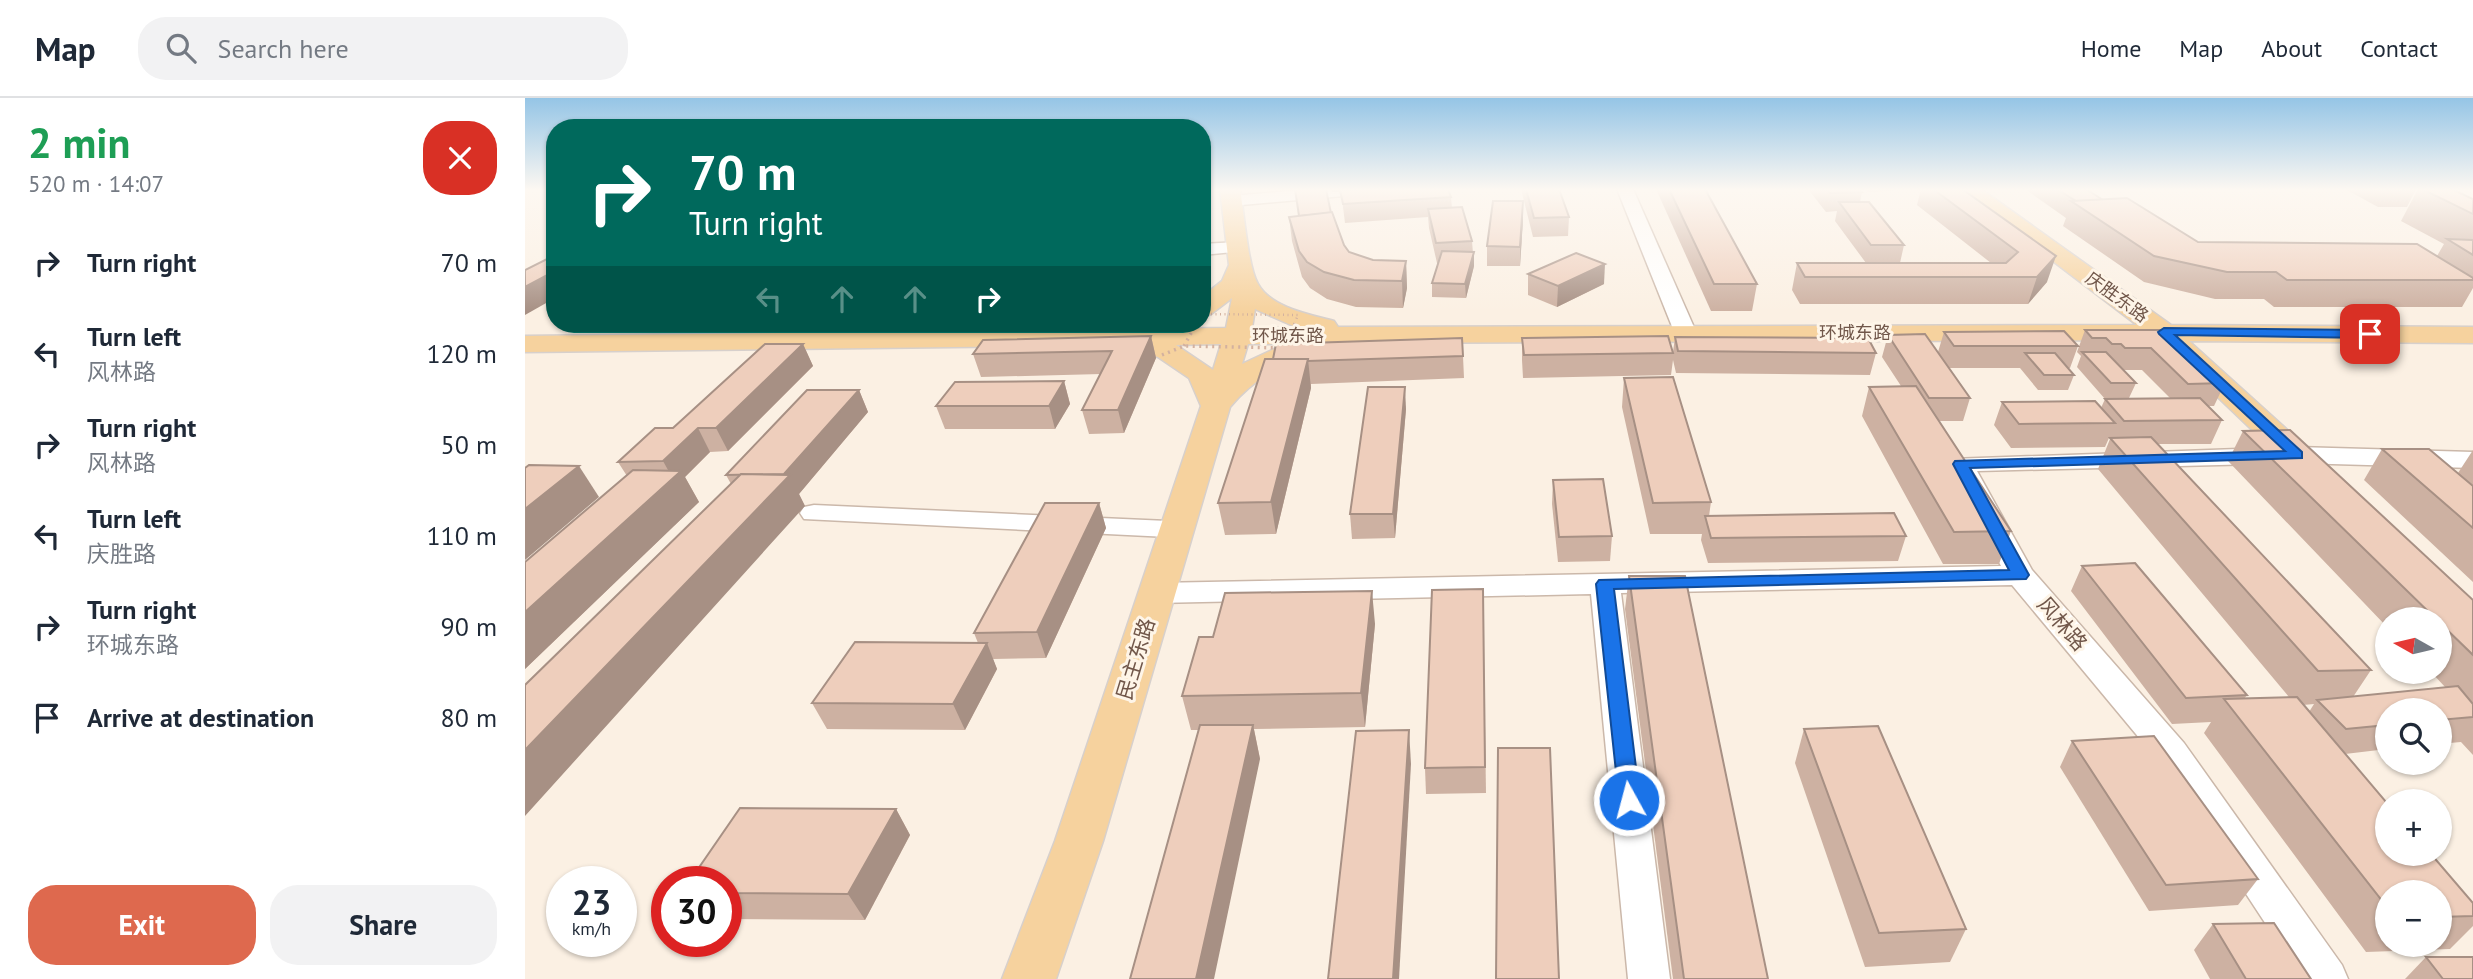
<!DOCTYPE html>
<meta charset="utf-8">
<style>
body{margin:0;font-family:"PT Sans","Noto Sans SC",sans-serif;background:#f2f2f3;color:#1f2937;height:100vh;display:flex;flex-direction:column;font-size:26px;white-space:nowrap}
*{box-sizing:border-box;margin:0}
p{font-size:23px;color:#747a83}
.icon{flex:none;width:38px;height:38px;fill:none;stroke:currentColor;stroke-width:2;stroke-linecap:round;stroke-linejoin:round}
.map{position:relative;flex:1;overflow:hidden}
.sheet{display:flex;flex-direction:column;background:#fff;width:525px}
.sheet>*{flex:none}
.top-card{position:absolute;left:21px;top:21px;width:665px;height:214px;border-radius:28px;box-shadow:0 2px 5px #0004;background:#00695c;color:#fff;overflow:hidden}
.needle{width:46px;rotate:278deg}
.buttons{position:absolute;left:1850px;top:509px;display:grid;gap:14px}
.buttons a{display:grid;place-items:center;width:77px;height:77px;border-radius:50%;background:#fff;box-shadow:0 2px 5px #0004;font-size:35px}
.speed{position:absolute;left:21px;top:768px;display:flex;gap:14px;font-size:35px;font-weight:700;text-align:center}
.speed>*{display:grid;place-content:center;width:91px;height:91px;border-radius:50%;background:#fff;box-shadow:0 2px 5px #0004;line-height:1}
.speed small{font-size:18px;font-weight:400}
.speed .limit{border:10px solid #d22;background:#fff;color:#111}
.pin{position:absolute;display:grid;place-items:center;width:60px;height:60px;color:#fff;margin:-30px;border-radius:14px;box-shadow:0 4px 10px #0006}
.me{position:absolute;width:77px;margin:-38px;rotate:353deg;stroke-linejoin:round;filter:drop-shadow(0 0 5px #0008)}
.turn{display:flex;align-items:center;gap:24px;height:147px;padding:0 28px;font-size:32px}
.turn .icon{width:91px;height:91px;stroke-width:2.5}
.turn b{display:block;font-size:49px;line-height:60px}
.lanes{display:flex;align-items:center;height:66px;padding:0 28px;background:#0003;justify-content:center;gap:35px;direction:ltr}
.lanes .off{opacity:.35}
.round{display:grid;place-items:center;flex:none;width:74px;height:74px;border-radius:28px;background:#f2f2f3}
.head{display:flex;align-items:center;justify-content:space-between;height:119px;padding:0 28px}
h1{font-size:42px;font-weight:700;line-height:52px;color:#1e9e55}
.cta{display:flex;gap:14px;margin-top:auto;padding:14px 28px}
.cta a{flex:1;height:80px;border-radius:28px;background:#de694e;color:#fff;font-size:28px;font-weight:700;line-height:80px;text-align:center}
.cta a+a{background:#f2f2f3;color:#1f2937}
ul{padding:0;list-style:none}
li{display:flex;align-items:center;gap:21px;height:91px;padding:0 28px}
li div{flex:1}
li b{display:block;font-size:26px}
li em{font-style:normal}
header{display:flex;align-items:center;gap:42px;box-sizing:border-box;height:98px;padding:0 35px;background:#fff;border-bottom:2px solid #e0e1e3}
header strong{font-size:33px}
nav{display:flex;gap:38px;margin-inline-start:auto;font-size:24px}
.search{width:490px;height:63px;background:#f2f2f3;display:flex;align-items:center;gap:18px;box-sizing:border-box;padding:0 24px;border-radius:28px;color:#747a83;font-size:26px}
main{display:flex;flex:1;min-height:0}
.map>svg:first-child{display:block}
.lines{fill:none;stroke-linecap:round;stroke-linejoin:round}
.minor-casing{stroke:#cbb8aa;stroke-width:3}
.major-casing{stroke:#d7d0cc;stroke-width:3}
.minor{fill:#fff;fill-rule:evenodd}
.major{fill:#f6d29e;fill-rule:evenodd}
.path-bridge-far1{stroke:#d3b19f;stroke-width:2.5;stroke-dasharray:1 3.5;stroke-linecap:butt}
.path-bridge{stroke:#d3b19f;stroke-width:3.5;stroke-dasharray:2 4.5;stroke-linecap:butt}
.wall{fill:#cdb1a2;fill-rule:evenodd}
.shaded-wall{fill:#a79084}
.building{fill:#eecebc;stroke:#a79084;stroke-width:2}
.route{fill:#1a73e8;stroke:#114b97;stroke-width:2}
.labels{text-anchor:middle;stroke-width:6;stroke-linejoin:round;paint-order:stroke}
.far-street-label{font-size:18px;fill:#71574a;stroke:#fef5e8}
.street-label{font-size:21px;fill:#71574a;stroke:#fef5e8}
</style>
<header>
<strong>Map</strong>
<div class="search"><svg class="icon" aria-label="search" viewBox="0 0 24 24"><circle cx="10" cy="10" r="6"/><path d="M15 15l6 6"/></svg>Search here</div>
<nav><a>Home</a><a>Map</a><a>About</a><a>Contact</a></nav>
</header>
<main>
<section class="sheet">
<div class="head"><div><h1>2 min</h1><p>520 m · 14:07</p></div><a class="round" style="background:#d93025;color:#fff"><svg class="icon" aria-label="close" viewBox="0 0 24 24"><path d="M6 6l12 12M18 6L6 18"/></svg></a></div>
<ul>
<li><svg class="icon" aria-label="right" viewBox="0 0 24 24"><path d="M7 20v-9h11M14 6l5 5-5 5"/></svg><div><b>Turn right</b></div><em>70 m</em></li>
<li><svg class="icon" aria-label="left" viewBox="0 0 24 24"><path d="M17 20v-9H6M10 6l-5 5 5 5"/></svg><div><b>Turn left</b><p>风林路</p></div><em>120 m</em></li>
<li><svg class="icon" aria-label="right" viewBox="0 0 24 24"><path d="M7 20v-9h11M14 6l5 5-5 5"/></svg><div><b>Turn right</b><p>风林路</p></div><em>50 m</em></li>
<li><svg class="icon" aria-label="left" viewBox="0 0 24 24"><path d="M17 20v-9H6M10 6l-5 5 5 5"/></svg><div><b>Turn left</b><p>庆胜路</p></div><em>110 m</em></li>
<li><svg class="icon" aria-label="right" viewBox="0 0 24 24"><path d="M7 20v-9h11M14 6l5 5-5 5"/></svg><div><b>Turn right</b><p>环城东路</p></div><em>90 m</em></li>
<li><svg class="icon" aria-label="arrive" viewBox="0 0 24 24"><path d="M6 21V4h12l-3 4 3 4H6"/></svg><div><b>Arrive at destination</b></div><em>80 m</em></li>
</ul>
<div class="cta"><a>Exit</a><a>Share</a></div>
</section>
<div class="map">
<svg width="1948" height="881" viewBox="0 0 1948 881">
<rect width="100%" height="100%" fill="#fbf0e3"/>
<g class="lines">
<defs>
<g id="minor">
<polygon points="788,91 849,91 841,96 706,108 698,103 706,98"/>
<polygon points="1092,91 1108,91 1172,236 1168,240 1154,240 1150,236"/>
<polygon points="713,144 719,145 722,149 719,153 677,157 677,146"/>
<polygon points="1772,349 1948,354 1948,370 1772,365 1452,373 1507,472 1659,645 1817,867 1823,881 1777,881 1635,665 1487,487 1096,495 1145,881 1103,881 1066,496 631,505 620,502 616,495 620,488 631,485 1476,468 1422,366 1426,361"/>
<polygon points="289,407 643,423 653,425 657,431 653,437 643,439 279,421 275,415 279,409"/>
</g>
<path id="major" d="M695 91H715C719 114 723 169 733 186 746 210 786 217 809 223L813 229 1612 227 1433 91H1456L1646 227 1948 229V245L1664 243 1790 357 1795 364 1790 371 1779 374 1768 371 1633 242 794 245 792 253C757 266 729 280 705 309L578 743 531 881H477L530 743 676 308 664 280 633 259 606 251 603 247 0 254V238L701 230 707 200 686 216 677 219V199L697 183 704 167ZM730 211 773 230H727ZM696 246 688 272 651 247ZM723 246H760L717 266Z"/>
</defs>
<use href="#minor" class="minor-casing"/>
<use href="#major" class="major-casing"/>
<use href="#minor" class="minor"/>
<use href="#major" class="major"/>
<polyline class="path-bridge-far1" points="677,216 773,217 770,224"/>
<g class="path-bridge">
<polyline points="659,248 671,226"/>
<polyline points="637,257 659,248 760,250 771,223"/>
</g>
</g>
<g class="wall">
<polygon points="806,91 923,91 926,99 927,110 947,143 949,168 941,200 907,199 907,185 913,165 912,165 904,130 903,119 820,125 816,93 807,94"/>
<polygon points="997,91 1034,91 1044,119 1043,138 1008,139 997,95"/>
<polygon points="1131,91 1180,91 1232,186 1227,213 1186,213"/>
<polygon points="1283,91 1334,91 1337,94 1335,104 1379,147 1375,165 1466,165 1392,107 1396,91 1437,91 1522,184 1503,206 1275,206 1267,192 1272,165 1341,165 1310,123 1312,113 1301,114"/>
<polygon points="1339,91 1369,91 1369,93 1343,94"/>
<polygon points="1500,91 1561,91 1578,102 1673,144 1912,158 1919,146 1876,123 1893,91 1927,91 1948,101 1948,190 1937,209 1749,209 1739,201 1690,201 1619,184 1538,128 1541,120"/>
<polygon points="1820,91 1891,91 1882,109 1853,109"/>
<polygon points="806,115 819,147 824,154 848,162 881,163 882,190 878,210 831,209 802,201 785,190 777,179 767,143 764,119"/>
<polygon points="998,122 995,168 962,168 962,148"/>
<polygon points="1003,176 1079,186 1032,209 1003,197"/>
<polygon points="310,226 350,226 348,228 312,230"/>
<polygon points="364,226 449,226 447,228 366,231"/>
<polygon points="465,226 508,226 465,228"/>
<path d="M1560 232H1642L1700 285 1689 308H1683L1697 322 1686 346H1633L1846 572 1828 599 1921 590 1906 574H1914V522H1862V529L1703 363 1718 333 1948 502V657L1936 644 1914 646V612H1862V651L1820 656 1948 805V828L1925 851 1841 854 1679 635 1686 624 1647 626 1546 493 1557 468 1722 597 1719 601 1764 599 1573 371 1585 341 1584 340 1580 349 1486 350 1469 327 1477 304 1576 310 1580 301 1645 300 1617 272H1598L1611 285 1604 300 1580 301 1552 269 1556 258 1552 254ZM1789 606 1784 614 1778 607ZM1862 794H1914V847H1862Z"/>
<polygon points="1419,234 1553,248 1545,270 1543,270 1549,277 1543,292 1513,292 1495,270 1424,270 1445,300 1438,323 1414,323 1486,433 1474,466 1418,466 1337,318 1344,289 1376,288 1357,259 1363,237 1413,254"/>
<polygon points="626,238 631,260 599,335 564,336 557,312 576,276 456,279 448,256"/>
<polygon points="1150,239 1351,255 1345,277 1151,275 1148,262 1146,277 998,280 997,262 997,240 1148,254"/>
<polygon points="278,246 288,268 203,353 185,354 160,379 174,404 0,571 0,464 102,378 93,364 148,330"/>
<polygon points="938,258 939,280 786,286 786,290 751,436 700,437 693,405 740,261"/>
<polygon points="1099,280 1186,404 1184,418 1381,438 1373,463 1183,465 1176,442 1177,436 1125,436 1097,309"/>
<polygon points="539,283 545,306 530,331 420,331 411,308"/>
<polygon points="334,292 343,314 274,396 280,408 206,386 201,377"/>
<polygon points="881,311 870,440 827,441 825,416"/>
<polygon points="1857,351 1933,375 1948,352 1948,484 1839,382"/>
<polygon points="1028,382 1087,438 1085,463 1033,464 1027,406"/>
<polygon points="574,405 581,430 521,560 468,561 472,571 440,632 302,631 287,605 453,545 449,535"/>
<polygon points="1104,478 1243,881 1148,881 1100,511"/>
<polygon points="958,491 961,695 901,696 900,670"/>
<polygon points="850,526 840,629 729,631 735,661 674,632 666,632 657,598 688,539"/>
<polygon points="1279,631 1441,831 1425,864 1340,869 1270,665"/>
<polygon points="1547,643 1733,781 1713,807 1624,813 1535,669"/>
<polygon points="371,711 385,737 340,822 201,821 201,784"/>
<polygon points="1688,826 1786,881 1685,881 1669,852"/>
<polygon points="1901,859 1948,881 1880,881"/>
</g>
<g class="shaded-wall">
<polygon points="807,91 832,91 832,92 807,94"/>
<polygon points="998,103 998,122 995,168 995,149"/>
<polygon points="949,154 949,168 941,200 940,186"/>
<polygon points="1531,158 1522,184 1503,206 1512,179"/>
<polygon points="881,163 882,190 878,210 877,183"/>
<polygon points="1080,166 1079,186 1032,209 1033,188"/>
<polygon points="30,173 30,200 0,217 0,189"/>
<polygon points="626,238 631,260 599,335 593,312"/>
<polygon points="278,246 288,268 203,353 191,330"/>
<polygon points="783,261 786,290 751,436 746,404"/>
<polygon points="539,283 545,306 530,331 524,308"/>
<polygon points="880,289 881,311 870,440 868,416"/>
<polygon points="334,292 343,314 274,396 280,408 0,718 0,652"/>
<polygon points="173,330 185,354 160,379 174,404 0,571 0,514 148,381 138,363"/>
<polygon points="54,368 74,399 0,462 0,411"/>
<polygon points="574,405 581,430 521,560 512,534"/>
<polygon points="847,493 850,526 840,629 836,595"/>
<polygon points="462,545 472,571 440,632 428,606"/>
<polygon points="728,627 735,661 689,881 671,881"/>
<polygon points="884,632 886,666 874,881 868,881"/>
<polygon points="371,711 385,737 340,822 323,796"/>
</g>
<g class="building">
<polygon points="770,91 801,91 806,115 774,118"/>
<polygon points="837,91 923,91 926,99 818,106 815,92"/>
<polygon points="1001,91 1034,91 1044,119 1009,120"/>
<polygon points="1144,91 1180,91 1232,186 1189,186"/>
<polygon points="1301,91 1334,91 1337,94 1305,95"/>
<polygon points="1408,91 1437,91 1531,158 1512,179 1280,179 1272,165 1481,165 1493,154"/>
<polygon points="1532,91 1561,91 1578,102 1551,103"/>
<polygon points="1897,91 1927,91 1948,101 1948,116"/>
<polygon points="1602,100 1673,144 1892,146 1948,180 1948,182 1762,182 1751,174 1702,174 1629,158 1546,103"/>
<polygon points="968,103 998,103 995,149 962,148"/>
<polygon points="1314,104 1344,104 1379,147 1346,147"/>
<polygon points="937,109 947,143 911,145 903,111"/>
<polygon points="807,114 819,147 824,154 848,162 881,163 877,183 829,182 799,174 782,164 774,153 764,119"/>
<polygon points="1922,141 1948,142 1948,157"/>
<polygon points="917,153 949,154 940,186 907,185"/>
<polygon points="1051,155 1080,166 1033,188 1003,176"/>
<polygon points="30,157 30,173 0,189 0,172"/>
<polygon points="1560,232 1642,232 1700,285 1663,286 1626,250 1600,250 1596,246 1587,246 1581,240 1567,240"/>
<polygon points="1539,233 1553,248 1429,248 1419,234"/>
<polygon points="1400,236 1445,300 1404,300 1363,237"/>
<polygon points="626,238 593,312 557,312 587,253 448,256 458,242"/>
<polygon points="1143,238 1148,255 999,257 997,240"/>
<polygon points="1150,239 1343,240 1351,255 1153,253"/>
<polygon points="937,240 938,258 783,263 783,261 748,261 751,246"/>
<polygon points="240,246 278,246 191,330 173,330 138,363 93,364 130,330 148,330"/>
<polygon points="1557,254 1581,254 1611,285 1586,285"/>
<polygon points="1500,255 1530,255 1549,277 1519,277"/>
<polygon points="740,261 783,261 746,404 693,405"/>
<polygon points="1148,279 1186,404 1128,405 1099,280"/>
<polygon points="539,283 524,308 411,308 430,284"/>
<polygon points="1391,288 1486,433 1429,434 1344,289"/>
<polygon points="843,289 880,289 868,416 825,416"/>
<polygon points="282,292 334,292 259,376 201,377"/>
<polygon points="1675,300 1697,322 1599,323 1580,301"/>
<polygon points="1570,303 1590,325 1494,326 1477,304"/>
<polygon points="1765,332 1948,502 1948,557 1914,524 1914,522 1912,522 1718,333"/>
<polygon points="1626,339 1846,572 1793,573 1585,340"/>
<polygon points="1857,351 1904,351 1948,388 1948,430"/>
<polygon points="4,367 54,368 0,411 0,370"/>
<polygon points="108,372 156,373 0,514 0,464"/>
<polygon points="216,376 265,377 0,652 0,587"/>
<polygon points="1078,381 1087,438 1034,439 1028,382"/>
<polygon points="520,405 574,405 512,534 449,535"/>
<polygon points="1369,415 1381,438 1186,440 1180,418"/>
<polygon points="1610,465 1722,597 1661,600 1557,468"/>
<polygon points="1104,478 1160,478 1243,881 1159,881"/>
<polygon points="958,491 960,669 900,670 907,492"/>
<polygon points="847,493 836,595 657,598 674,539 688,539 700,495"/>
<polygon points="330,544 462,545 428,606 287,605"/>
<polygon points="1933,588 1948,606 1948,619 1914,622 1914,612 1862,612 1862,627 1821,631 1792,602"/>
<polygon points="1772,599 1862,705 1862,756 1906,756 1948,805 1948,818 1914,819 1914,794 1862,794 1862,809 1699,601"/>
<polygon points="675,627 728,627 671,881 605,881"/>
<polygon points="1353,628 1441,831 1354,835 1279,631"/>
<polygon points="884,632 868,881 803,881 831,633"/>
<polygon points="1629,638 1733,781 1641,787 1547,643"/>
<polygon points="973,650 1025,650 1034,881 971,881"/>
<polygon points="215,710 371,711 323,796 201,795 201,784 164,784"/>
<polygon points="1749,825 1786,881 1721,881 1688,826"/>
<polygon points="1901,859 1948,859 1948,881 1918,881"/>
</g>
<linearGradient id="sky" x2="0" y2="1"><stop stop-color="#95c5e6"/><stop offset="0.43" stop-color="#fdf8f2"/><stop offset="1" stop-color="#fdf8f2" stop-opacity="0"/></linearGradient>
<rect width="1948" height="214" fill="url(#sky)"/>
<polygon class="route" points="1639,230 1845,232 1851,236 1845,240 1650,237 1777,354 1777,360 1445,370 1504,477 1501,481 1089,491 1115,702 1111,708 1104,710 1097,708 1094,702 1071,486 1074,482 1484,472 1428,366 1430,363 1760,353 1634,236 1633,234"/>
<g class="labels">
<g class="far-street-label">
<text transform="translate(1592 199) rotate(36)" y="6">庆胜东路</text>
<text x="1330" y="241">环城东路</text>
<text x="763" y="244">环城东路</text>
</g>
<g class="street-label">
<text transform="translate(1537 526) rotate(49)" y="7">风林路</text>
<text transform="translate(611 561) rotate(-73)" y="7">民主东路</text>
</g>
</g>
</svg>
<div class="buttons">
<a><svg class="needle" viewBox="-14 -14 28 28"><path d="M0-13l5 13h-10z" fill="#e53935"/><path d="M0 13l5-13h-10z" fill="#747a83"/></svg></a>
<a><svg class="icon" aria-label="search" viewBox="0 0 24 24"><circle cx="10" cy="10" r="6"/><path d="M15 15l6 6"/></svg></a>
<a>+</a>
<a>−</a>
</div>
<div class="speed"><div>23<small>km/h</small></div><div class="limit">30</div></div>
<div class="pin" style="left:1845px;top:236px;background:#d93025"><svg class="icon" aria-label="arrive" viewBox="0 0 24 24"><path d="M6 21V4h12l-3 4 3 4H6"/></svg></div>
<svg class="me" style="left:1104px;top:702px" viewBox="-20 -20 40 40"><circle r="17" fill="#1a73e8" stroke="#fff" stroke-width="3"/><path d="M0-11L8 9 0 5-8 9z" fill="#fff"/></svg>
<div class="top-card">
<div class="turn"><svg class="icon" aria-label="right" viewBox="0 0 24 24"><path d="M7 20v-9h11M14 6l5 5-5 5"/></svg><div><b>70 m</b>Turn right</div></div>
<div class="lanes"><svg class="icon off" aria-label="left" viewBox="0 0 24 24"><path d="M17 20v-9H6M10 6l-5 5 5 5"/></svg><svg class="icon off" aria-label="ahead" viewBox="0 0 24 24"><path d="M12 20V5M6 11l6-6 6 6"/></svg><svg class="icon off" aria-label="ahead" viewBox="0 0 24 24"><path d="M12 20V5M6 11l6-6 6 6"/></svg><svg class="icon" aria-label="right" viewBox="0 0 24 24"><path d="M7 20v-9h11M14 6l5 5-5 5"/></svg></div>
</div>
</div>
</main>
